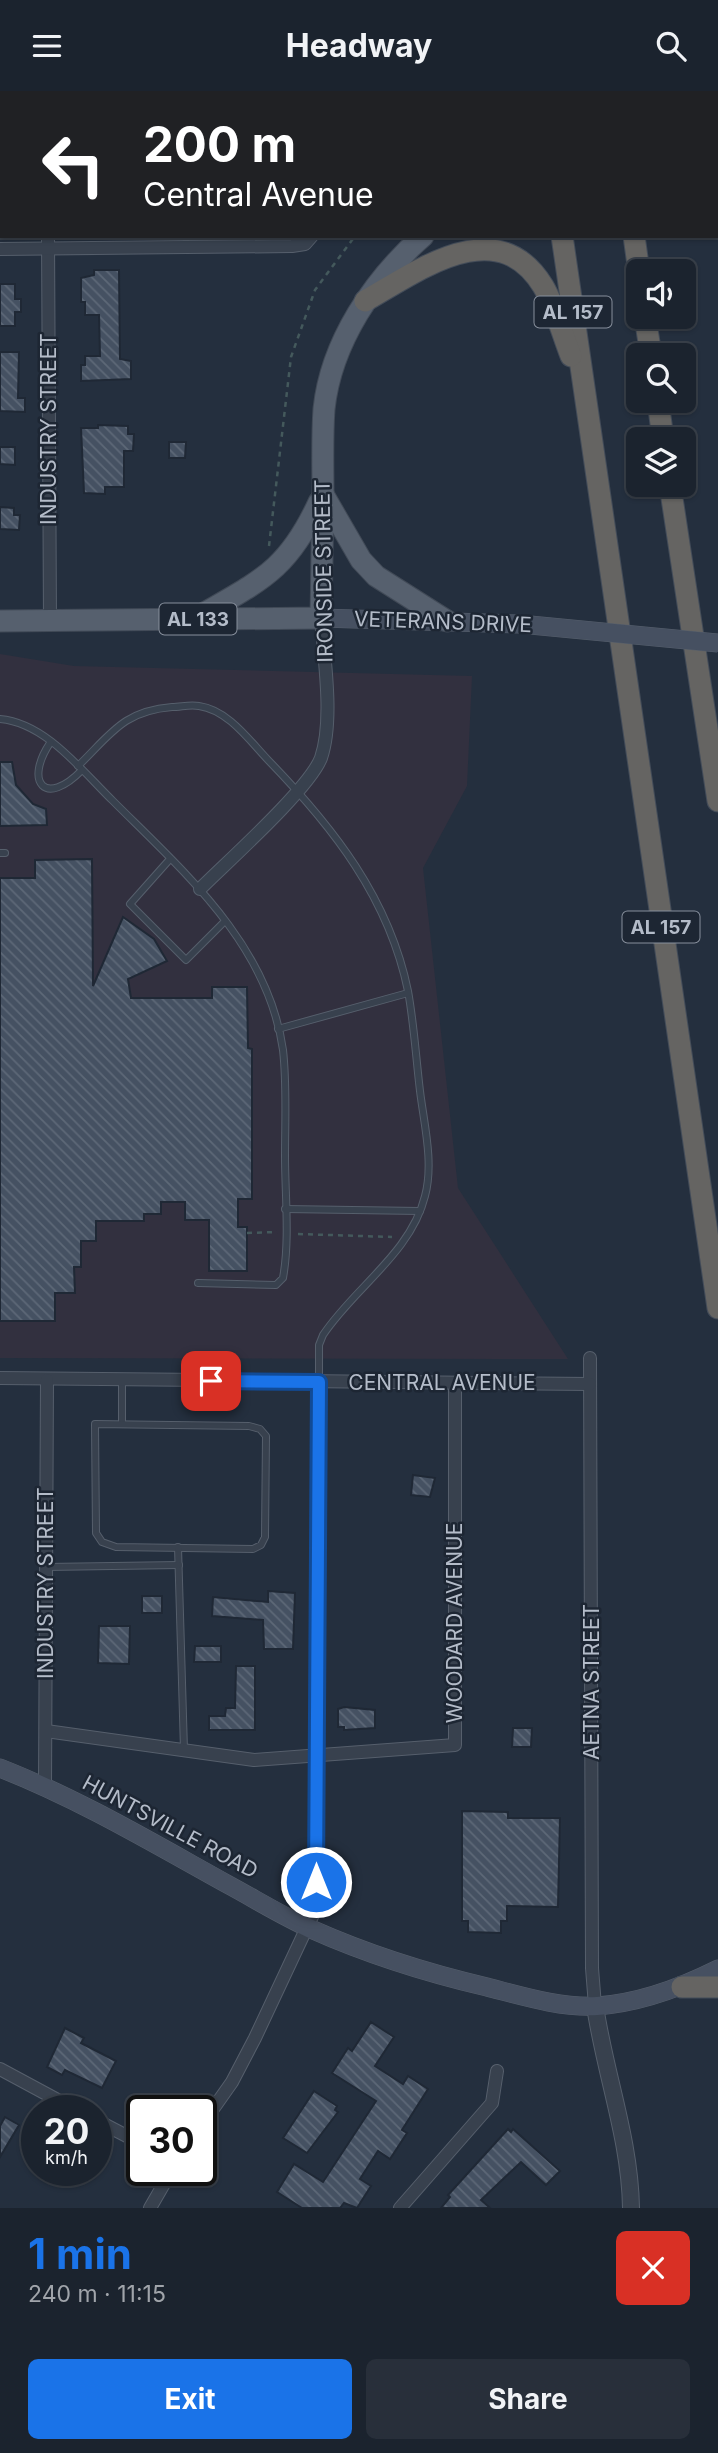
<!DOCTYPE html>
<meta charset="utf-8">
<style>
body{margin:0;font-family:Inter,sans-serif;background:#282f3a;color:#f1f3f6;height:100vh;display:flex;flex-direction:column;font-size:26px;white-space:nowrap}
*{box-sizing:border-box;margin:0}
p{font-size:23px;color:#a0a4aa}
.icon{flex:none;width:38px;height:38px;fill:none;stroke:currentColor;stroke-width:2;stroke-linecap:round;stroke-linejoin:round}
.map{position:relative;height:2117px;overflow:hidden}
.sheet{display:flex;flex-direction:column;background:#1b232e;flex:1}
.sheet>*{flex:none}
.guide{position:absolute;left:0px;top:0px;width:719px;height:147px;box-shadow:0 2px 5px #0004,0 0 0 2px #39404a;background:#202124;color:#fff;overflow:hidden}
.tools{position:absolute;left:626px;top:168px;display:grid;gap:14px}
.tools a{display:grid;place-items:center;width:70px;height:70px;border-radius:10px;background:#1b232e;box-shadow:0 2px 5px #0004,0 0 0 2px #39404a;font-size:35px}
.speed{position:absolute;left:21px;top:2004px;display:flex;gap:14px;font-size:35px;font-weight:700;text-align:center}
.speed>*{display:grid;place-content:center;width:91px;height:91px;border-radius:50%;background:#1b232e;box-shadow:0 2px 5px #0004,0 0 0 2px #39404a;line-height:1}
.speed small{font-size:18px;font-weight:400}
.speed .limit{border:4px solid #111;border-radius:10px;background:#fff;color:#111}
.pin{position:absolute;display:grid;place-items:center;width:60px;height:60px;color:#fff;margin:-30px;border-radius:14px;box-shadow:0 4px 10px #0006}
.me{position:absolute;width:77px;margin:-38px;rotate:0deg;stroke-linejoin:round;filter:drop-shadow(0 0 5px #0008)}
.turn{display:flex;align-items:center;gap:24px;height:147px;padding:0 28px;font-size:32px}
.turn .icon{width:91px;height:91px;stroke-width:2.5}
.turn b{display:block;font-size:49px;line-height:60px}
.round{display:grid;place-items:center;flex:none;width:74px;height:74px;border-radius:10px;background:#282f3a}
.summary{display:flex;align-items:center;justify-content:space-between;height:119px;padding:0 28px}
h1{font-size:42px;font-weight:700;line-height:52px;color:#1a73e8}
.button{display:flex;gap:14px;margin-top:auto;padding:14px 28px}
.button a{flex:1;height:80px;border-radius:10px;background:#1a73e8;color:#fff;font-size:28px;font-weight:700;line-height:80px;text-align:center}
.button a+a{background:#282f3a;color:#f1f3f6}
header{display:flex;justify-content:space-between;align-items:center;height:91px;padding:0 28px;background:#1b232e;font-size:32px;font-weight:700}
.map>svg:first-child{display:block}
.medical{fill:#32303f}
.building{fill:url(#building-back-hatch);stroke:#1f2835;stroke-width:2}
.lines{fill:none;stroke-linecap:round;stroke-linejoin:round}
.service-casing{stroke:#565f6c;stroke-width:8}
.minor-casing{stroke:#565f6c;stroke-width:14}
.tertiary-casing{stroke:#565f6c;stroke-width:18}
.secondary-casing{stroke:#565f6c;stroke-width:19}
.primary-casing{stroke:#414a57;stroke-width:23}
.trunk-casing{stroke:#434c59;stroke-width:23}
.path{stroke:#44595c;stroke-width:2.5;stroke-dasharray:5 5;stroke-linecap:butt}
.service{stroke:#38414e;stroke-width:6}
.minor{stroke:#38414e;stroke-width:12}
.tertiary{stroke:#38414e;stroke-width:16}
.secondary{stroke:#465061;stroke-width:18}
.primary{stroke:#56606e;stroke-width:21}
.trunk{stroke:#656462;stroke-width:21}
.secondary-bridge-casing{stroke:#565f6c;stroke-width:19;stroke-linecap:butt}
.secondary-bridge{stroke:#465061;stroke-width:18}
.route-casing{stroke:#114b97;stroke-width:18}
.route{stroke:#1a73e8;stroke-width:12}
.labels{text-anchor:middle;stroke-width:5;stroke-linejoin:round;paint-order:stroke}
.shield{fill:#1d2633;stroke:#878f9c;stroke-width:2}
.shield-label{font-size:19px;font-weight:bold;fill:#b4bcc9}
.street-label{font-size:21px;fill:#b4bcc9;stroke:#1d2633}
</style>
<header><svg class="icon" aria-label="menu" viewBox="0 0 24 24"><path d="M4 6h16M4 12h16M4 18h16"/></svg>Headway<svg class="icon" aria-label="search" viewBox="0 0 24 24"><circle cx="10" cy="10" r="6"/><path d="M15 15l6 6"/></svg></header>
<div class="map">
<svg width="718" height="2117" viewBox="0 0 718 2117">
<defs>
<pattern id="building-back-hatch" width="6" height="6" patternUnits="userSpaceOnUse" patternTransform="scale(1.75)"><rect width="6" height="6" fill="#455162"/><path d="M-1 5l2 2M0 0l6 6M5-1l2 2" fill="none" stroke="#5d6877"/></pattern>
</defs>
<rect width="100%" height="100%" fill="#242f3e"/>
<polygon class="medical" points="0,563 74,575 472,585 467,695 423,777 458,1097 568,1268 0,1267"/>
<g class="building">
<polygon points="94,179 119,179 120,268 131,270 131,288 81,290 81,274 85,274 85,265 100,265 99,224 85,224 85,211 81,211 81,187 94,184"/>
<polygon points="0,193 15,193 15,208 21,208 21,221 15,221 15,235 0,235"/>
<polygon points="0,261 19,261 18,307 25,307 25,321 0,320"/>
<polygon points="98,334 128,335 128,343 134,343 133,360 124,360 124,396 105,396 105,403 84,402 81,337 98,337"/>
<polygon points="169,351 186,351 185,367 169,367"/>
<polygon points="0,356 15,356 15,374 0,373"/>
<polygon points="0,416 14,417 14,424 20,424 19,439 0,438"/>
<polygon points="0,671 12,671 16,694 33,713 46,718 47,734 0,735"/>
<polygon points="92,768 93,895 123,826 154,848 167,870 128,888 131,907 212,907 212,896 247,896 248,957 252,958 252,1108 238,1108 238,1136 247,1136 247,1180 209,1180 209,1129 185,1129 185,1111 161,1111 161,1123 144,1123 144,1130 96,1130 96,1150 81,1150 81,1176 74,1176 75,1202 55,1202 55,1230 0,1230 0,787 35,787 35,769"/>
<polygon points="413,1384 435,1387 430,1406 411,1404"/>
<polygon points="268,1500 295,1502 293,1558 264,1558 263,1529 212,1525 213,1506 268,1511"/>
<rect x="142" y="1505" width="20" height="17"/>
<polygon points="99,1535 130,1535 129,1573 98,1572"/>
<polygon points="195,1555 221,1555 221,1571 194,1571"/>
<polygon points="236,1575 255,1575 255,1639 209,1639 209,1625 225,1625 226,1617 235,1617"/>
<polygon points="344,1616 375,1619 375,1637 344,1639 344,1636 338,1636 338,1618"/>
<polygon points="513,1637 532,1637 531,1656 512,1656"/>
<polygon points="462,1720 508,1721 508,1727 560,1727 558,1816 507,1815 507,1830 501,1830 501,1842 468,1841 468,1830 462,1830"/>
<polygon points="371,1931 394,1946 375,1975 403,1993 408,1985 428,1998 402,2039 407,2042 390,2068 378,2060 360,2088 371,2095 357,2117 344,2112 340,2117 302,2117 277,2101 294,2073 323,2091 376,2010 332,1982 348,1957 352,1960"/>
<polygon points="65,1937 84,1947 81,1952 116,1970 102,1997 65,1979 62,1984 47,1976"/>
<polygon points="314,2000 337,2015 335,2019 338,2021 307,2062 283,2047"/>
<polygon points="5,2026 19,2034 0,2066 0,2035"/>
<polygon points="508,2038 511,2041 513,2038 560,2080 546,2094 521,2071 481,2109 490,2117 441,2117 450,2106 448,2104"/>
</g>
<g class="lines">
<defs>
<g id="service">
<path d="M0 628C46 632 82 680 113 710 184 781 268 853 283 959 287 994 285 1030 285 1065 285 1104 290 1148 283 1187L276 1194 198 1192"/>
<path d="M50 652C24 691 45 717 82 679"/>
<path d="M78 675C111 643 123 620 172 616 181 616 190 613 199 615 228 619 249 649 268 669 333 736 389 807 408 900 414 933 416 967 420 1000 424 1033 434 1072 425 1105 411 1162 354 1197 323 1244L319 1254V1291"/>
<polyline points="0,762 5,762"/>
<polyline points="170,768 130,813 186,869 225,830"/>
<polyline points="278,938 408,902"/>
<polyline points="285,1118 420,1120"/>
<polyline points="122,1289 122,1333"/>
<polygon points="95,1333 249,1335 260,1338 266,1345 265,1446 261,1454 253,1458 116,1456 102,1451 96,1442"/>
<polyline points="178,1456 184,1659"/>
<polyline points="46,1476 179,1474"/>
</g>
<g id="minor">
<polyline points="50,2 50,0"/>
<polyline points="324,2 324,0"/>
<polyline points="48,145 50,530"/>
<polyline points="0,158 292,155 305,153 312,145"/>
<path d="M200 798C227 771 309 698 321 667 334 629 324 567 321 527"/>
<polyline points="590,1267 592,1877 595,1915"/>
<polyline points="0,1287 590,1293"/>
<polyline points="46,1640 254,1669 455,1654 455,1292"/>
<polyline points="45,1695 47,1289"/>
<polyline points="0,1978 78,2020"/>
<polyline points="96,2029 142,2053"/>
<polyline points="201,2035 232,1991 255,1947 316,1817 319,1291"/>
<polyline points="150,2117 172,2079"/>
<polyline points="400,2117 492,2012 497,1980"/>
</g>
<path id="tertiary" d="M595 1915C605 1983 630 2048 631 2117"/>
<g id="secondary">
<polyline points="321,527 520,533"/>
<path d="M0 1677C79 1708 153 1752 227 1793 255 1808 282 1825 311 1838 367 1863 427 1882 487 1896 522 1905 561 1917 597 1915 640 1912 680 1897 718 1878"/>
</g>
<g id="primary">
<polyline points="527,2 528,0"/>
<polyline points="324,405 361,469 376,485 447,530"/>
<path d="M196 527C259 490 287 481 319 411"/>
<path d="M0 530 321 527C322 486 322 445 323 404 323 375 322 346 324 318 331 251 374 188 423 145"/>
</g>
<g id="trunk">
<polyline points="541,0 542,2"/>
<polyline points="614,0 614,2"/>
<polyline points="562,145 718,1217"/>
<polyline points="634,145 639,181"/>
<path d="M365 210C418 180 497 120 543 195 555 215 562 242 571 265"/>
<polyline points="645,226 651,264"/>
<polyline points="658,310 663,348"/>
<polyline points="670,394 718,710"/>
<polyline points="682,1896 718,1896"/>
</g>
</defs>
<use href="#service" class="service-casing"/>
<use href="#minor" class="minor-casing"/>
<use href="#tertiary" class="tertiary-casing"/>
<use href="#secondary" class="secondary-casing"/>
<use href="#primary" class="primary-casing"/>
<use href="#trunk" class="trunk-casing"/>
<g class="path">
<polyline points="486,0 486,2"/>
<polyline points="269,455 291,266 315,199 355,145"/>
<polyline points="247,1142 277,1141"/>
<polyline points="298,1143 392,1146"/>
</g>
<use href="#service" class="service"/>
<use href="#minor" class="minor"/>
<use href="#tertiary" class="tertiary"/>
<use href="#secondary" class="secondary"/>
<use href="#primary" class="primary"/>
<use href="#trunk" class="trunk"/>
<defs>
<polyline id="secondary-bridge" points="520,533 718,552"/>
</defs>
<use href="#secondary-bridge" class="secondary-bridge-casing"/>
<use href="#secondary-bridge" class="secondary-bridge"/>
</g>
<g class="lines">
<defs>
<polyline id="route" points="211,1290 319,1291 316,1791"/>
</defs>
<use href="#route" class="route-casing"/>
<use href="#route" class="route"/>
</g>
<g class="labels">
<g class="shield">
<rect x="534.5" y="205.5" width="77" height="31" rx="5"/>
<rect x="159.5" y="512.5" width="77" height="31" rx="5"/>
<rect x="622.5" y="820.5" width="77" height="31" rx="5"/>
</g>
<g class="shield-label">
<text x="573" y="228">AL 157</text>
<text x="198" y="535">AL 133</text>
<text x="661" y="843">AL 157</text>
</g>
<g class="street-label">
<text transform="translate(49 338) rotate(-90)" y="7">INDUSTRY STREET</text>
<text transform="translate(324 480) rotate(-91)" y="7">IRONSIDE STREET</text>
<text transform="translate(443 531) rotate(2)" y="7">VETERANS DRIVE</text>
<text x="442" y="1299">CENTRAL AVENUE</text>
<text transform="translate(46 1492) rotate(-90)" y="7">INDUSTRY STREET</text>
<text transform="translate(455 1532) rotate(-90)" y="7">WOODARD AVENUE</text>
<text transform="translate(592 1591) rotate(-90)" y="7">AETNA STREET</text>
<text transform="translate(170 1736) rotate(28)" y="7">HUNTSVILLE ROAD</text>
</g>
</g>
</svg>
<div class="tools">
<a><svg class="icon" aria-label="sound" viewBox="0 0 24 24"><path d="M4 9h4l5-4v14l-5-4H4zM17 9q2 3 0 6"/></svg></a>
<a><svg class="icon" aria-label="search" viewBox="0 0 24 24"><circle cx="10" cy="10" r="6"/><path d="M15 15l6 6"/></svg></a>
<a><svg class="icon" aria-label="layers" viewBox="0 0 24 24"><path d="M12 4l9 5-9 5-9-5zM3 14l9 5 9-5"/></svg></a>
</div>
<div class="speed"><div>20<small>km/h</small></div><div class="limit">30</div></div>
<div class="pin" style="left:211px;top:1290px;background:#d93025"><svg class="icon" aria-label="arrive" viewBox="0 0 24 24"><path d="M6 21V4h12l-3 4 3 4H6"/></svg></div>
<svg class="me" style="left:316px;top:1791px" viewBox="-20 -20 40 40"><circle r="17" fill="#1a73e8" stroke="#fff" stroke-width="3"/><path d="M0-11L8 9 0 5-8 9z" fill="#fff"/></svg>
<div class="guide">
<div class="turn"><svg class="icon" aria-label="left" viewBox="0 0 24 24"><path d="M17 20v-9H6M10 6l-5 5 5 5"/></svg><div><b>200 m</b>Central Avenue</div></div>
</div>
</div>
<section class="sheet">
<div class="summary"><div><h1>1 min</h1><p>240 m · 11:15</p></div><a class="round" style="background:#d93025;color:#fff"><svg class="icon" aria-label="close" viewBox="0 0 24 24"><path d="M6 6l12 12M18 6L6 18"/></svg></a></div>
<div class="button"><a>Exit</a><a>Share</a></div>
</section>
